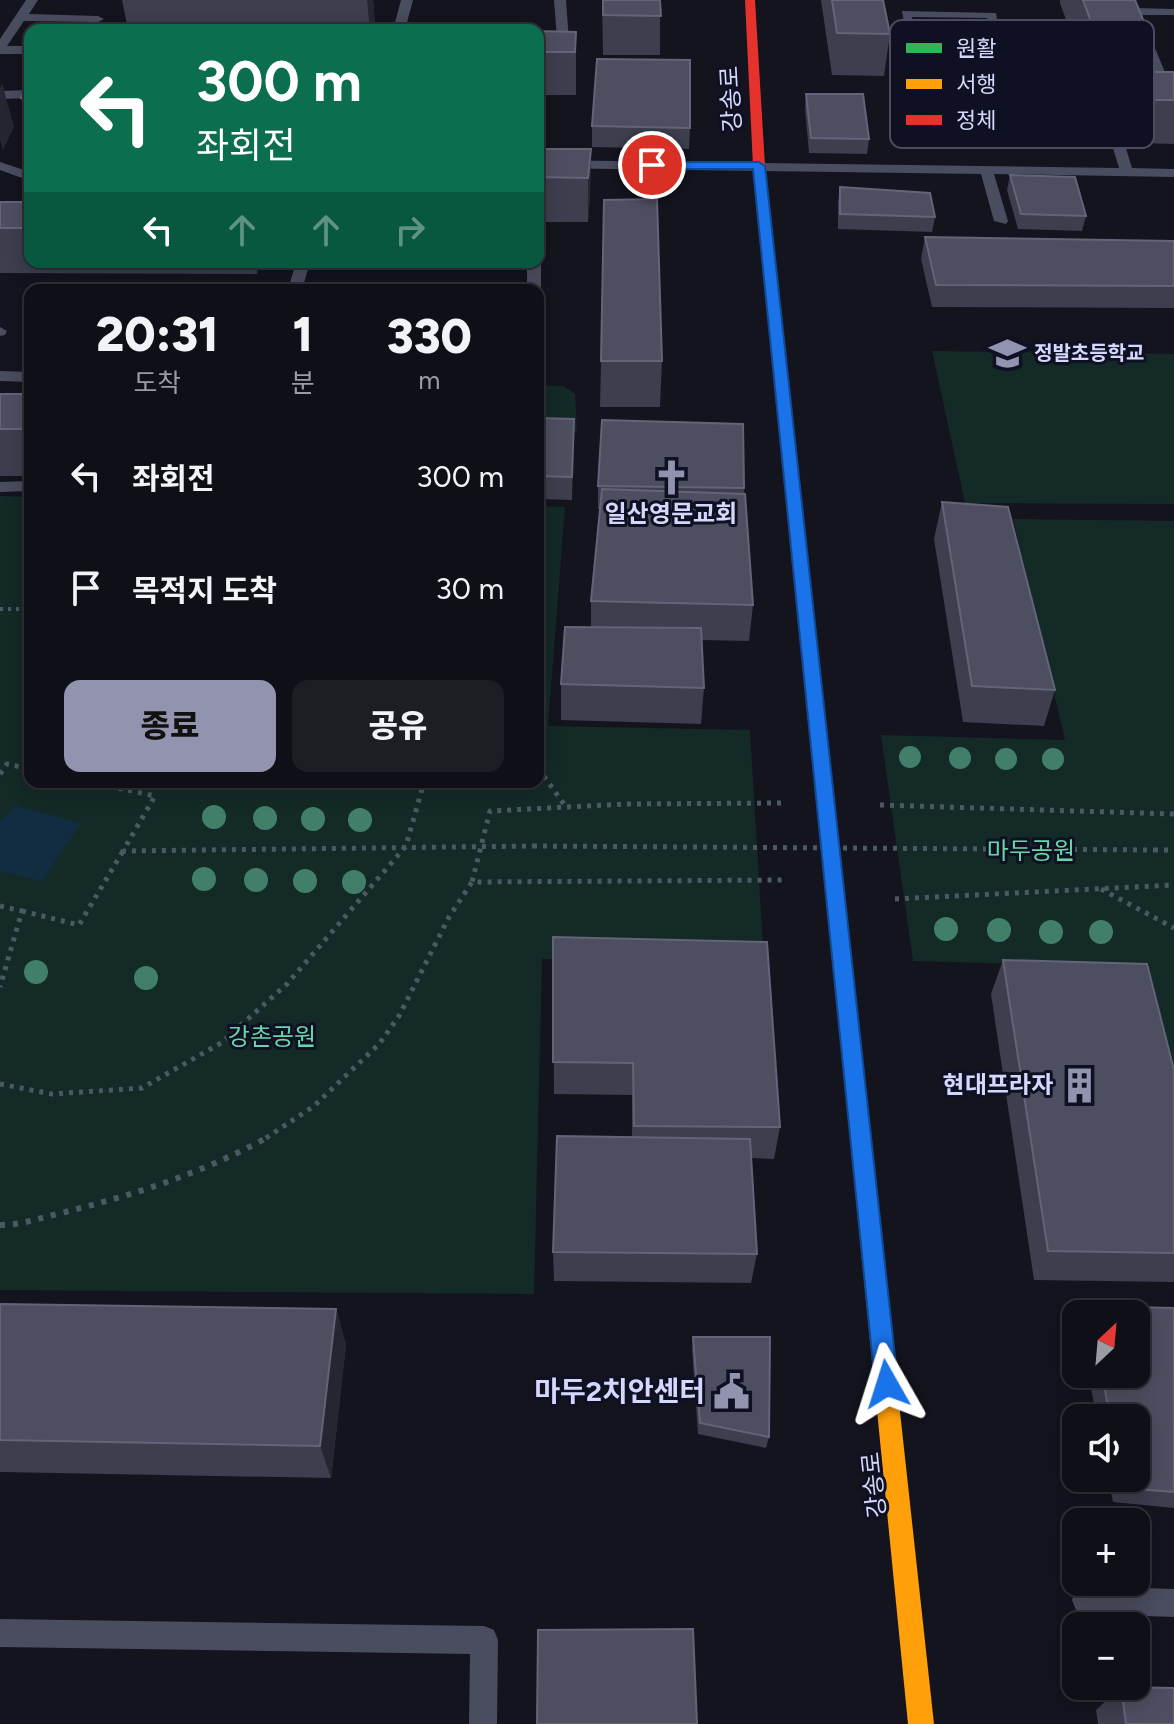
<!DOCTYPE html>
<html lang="ko">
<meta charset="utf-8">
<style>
body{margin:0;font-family:Figtree,"Noto Sans KR",sans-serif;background:#1d1d24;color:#f1f3f6;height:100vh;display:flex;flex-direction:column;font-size:30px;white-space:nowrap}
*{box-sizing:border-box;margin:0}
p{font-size:26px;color:#9b9ca1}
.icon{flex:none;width:44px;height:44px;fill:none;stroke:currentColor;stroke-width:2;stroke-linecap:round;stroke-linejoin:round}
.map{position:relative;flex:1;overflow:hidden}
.details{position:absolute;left:24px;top:284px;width:520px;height:504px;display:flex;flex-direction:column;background:#0f0f17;border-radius:16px;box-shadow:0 4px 20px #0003,0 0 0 2px #2f2f36}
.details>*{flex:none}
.hud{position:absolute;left:24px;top:24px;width:520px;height:244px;border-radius:16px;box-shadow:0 4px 20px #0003,0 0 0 2px #2f2f36;background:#0b6e4f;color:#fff;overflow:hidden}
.needle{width:52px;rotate:26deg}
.fabs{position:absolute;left:1062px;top:1300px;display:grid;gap:16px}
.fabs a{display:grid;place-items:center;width:88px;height:88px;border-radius:16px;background:#0f0f17;box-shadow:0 4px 20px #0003,0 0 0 2px #2f2f36;font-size:40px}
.pin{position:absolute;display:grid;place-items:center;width:68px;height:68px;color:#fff;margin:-34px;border:4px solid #fff;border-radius:50%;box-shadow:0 2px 8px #0007}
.me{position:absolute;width:88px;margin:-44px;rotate:354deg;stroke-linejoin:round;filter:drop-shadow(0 0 6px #0008)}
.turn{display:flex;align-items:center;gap:28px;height:168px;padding:0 40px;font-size:36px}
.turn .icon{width:104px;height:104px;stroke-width:2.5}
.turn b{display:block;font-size:56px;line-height:68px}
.lanes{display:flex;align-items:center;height:76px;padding:0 40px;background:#0003;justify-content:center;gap:40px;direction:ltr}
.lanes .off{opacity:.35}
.eta{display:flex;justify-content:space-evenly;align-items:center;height:136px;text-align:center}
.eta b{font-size:48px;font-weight:800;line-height:56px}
.cta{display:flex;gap:16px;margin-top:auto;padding:16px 40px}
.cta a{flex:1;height:92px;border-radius:16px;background:#9293af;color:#111;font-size:32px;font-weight:800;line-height:92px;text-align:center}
.cta a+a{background:#1d1d24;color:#f1f3f6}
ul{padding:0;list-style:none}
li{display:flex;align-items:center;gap:24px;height:112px;padding:0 40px}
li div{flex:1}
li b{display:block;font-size:30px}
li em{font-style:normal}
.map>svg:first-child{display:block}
.green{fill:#142a27}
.water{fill:#122c42}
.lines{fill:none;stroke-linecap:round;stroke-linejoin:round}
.path-far2{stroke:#4b5a62;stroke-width:4;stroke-dasharray:3 5;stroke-linecap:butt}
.path-far1{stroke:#4b5a62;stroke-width:5;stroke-dasharray:4 6;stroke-linecap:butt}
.path{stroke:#4b5a62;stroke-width:6;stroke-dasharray:5 8;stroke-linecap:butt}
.lane{fill:#4a4c5f;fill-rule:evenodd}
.fast{fill:#30b455;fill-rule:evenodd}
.slow{fill:#ff9f0a;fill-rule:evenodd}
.jam{fill:#e5322d;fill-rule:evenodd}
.path-bridge{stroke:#4b5a62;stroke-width:5;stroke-dasharray:4 6;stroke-linecap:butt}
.tree{fill:#427f6a}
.wall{fill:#3d3e4e}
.shaded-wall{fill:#262633}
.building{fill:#4e4e61;stroke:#636479;stroke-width:2}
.route{fill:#1a73e8;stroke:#114b97;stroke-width:2}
.labels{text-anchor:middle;stroke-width:6;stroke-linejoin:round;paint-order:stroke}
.far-poi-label{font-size:20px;font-weight:bold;fill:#d6d7fc;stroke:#101023;text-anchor:start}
.street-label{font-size:24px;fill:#d6d7fc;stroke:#101023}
.poi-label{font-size:24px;font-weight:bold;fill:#d6d7fc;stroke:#101023}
.park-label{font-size:24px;fill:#67d6a8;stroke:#101023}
.near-poi-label{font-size:28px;font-weight:bold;fill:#d6d7fc;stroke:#101023;text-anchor:end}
.key{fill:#101023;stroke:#4b4c64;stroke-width:2}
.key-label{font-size:22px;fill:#d6d7fc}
</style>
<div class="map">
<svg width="1174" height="1724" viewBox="0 0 1174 1724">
<rect width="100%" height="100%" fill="#14141f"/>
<g class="green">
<polygon points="932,351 1174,354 1174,504 965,503"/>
<polygon points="538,385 563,386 575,394 577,433 538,431"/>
<polygon points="0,496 30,497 30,782 538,782 538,506 565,507 548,726 750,730 764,963 542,959 534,1294 0,1290"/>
<polygon points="1013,519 1174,521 1174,1073 1147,967 913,961 881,735 1065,740"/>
</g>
<polygon class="water" points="15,806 81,823 42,881 0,871 0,822"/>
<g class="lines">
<polyline class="path-far2" points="0,609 30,609"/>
<g class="path-far1">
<polyline points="538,768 566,807"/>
<polyline points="0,774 7,764 30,769"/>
<polyline points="89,782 155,796 123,851 533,846"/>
<polyline points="121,789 132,782"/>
<polyline points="781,803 627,804 490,811 472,882 786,880"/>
<polyline points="880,805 1174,814"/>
<polyline points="1154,850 1174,850"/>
<polyline points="1101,889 1174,928"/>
<polyline points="895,899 1174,885"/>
<polyline points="0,906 22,911 0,987"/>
<polyline points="22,911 79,925 123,851"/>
<polyline points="0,1084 52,1094 142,1088 221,1043 287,984 406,846 424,782"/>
<polyline points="266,1138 314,1106 379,1044 399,1016 449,917 472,882"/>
</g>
<path class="path" d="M0 1225C21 1225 40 1218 61 1213 134 1195 203 1173 270 1136"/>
<g class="lane">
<polygon points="26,0 38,0 29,14 98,16 104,19 98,22 24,21 7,46 30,46 30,54 0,54 0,39"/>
<polygon points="401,0 413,0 405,30 393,30"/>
<polygon points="554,0 566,0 570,55 564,59 538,59 538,51 558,51"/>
<polygon points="1134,8 1174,9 1174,15 1141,15 1170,84 1174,84 1174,92 1137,96 1115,113 1132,168 1174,169 1174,177 994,174 1008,221 1006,224 994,221 981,174 538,168 538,160 1119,168 1103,115 1073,106 1079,102 1106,108 1129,90 1158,86 1128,11"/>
<polygon points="902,11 996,13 1009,96 999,93 987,18 912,17 927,94 917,97"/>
<polygon points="30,90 30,98 0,99 0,91"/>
<polygon points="0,162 30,172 30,181 0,170"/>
<polygon points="538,259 541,262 541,290 538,293 538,290 527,290 527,262 538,262"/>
<polygon points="296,262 310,262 302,290 288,290"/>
<polygon points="0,327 7,331 5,335 0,336"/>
<polygon points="0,371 30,372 30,382 0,381"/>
<polygon points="30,481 30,491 0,492 0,482"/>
<polygon points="1086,1586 1174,1589 1174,1617 1086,1614 1076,1610 1072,1600 1076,1590"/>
<polygon points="0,1619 484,1626 494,1630 498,1640 497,1724 469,1724 470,1654 0,1647"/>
</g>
<polygon class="fast" points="801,566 809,571 869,1127 866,1133 859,1136 852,1133 849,1127 793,571"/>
<polygon class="slow" points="859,1118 866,1121 869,1127 934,1724 908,1724 849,1127 852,1121"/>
<polygon class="jam" points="745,0 755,0 765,166 809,571 801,576 793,571 753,166"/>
<polyline class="path-bridge" points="533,846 1154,850"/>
</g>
<g class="tree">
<circle cx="910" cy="757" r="11"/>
<circle cx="960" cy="758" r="11"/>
<circle cx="1006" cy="759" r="11"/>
<circle cx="1053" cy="759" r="11"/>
<circle cx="214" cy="817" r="12"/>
<circle cx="265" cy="818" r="12"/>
<circle cx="313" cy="819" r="12"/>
<circle cx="360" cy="820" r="12"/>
<circle cx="204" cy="879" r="12"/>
<circle cx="256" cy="880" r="12"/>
<circle cx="305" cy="881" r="12"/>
<circle cx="354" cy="882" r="12"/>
<circle cx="946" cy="929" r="12"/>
<circle cx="999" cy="930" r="12"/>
<circle cx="1051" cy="932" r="12"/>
<circle cx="1101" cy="932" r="12"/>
<circle cx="36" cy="972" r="12"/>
<circle cx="146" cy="978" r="12"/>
</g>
<g class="wall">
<polygon points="122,0 373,0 375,25 374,30 128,30"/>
<polygon points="602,0 660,0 660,55 603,55"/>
<polygon points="821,0 883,0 890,34 884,76 832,75"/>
<polygon points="1060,0 1135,0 1151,39 1142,72 1174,72 1174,144 1141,143 1130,115 1139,81 1101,81 1107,98 1096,142 896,140 890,110 897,67 1084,70 1060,3"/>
<polygon points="538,31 576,32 576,95 538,95"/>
<polygon points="30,77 30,133 21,98"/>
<polygon points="806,94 869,139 867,154 809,153 805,108"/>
<polygon points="592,126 690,128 689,149 592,147"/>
<polygon points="538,149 591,149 590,194 588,222 538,222"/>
<polygon points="1010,175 1086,216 1082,231 1018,229 1007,190"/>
<polygon points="840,187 935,217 932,232 838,229 838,202"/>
<polygon points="0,202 30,202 30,262 260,262 257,274 0,273"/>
<polygon points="925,237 1174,241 1174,308 932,307 921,259"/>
<polygon points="601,361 662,361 660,407 600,407"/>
<rect x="0" y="394" width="30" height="82"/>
<polygon points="538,418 574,419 572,500 538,499"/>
<polygon points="598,486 744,488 753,605 749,641 701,640 704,688 701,724 561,720 561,684 591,627 591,601 600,509 598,509"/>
<polygon points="942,502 1055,690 1044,726 963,722 934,539"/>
<polygon points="553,937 780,1127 774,1159 751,1158 757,1254 751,1283 554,1281 553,1252 632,1137 632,1095 554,1094"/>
<polygon points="1003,960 1174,1070 1174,1282 1034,1280 991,994"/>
<polygon points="0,1304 336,1309 346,1345 331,1478 0,1472"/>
<polygon points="1089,1306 1174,1308 1174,1508 1113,1502 1108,1478 1136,1478 1136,1418 1097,1418 1088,1374 1136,1374 1136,1314 1084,1314"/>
<polygon points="693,1337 769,1437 766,1448 698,1434 692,1349"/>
<polygon points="1121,1687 1174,1724 1098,1724 1096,1710"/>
</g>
<g class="shaded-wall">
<polygon points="367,0 373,0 375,25 374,30 370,30"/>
<polygon points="2,83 14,127 3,150 0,140 0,88"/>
<polygon points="591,149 590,194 588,222 588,178"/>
<polygon points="255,262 260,262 257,274"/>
<polygon points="336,1309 346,1345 331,1478 320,1446"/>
</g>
<g class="building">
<polygon points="603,0 660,0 661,16 603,15"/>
<polygon points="832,0 883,0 890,34 837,33"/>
<polygon points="1083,0 1135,0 1151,39 1097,38"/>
<polygon points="538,31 576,32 575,52 538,52"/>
<polygon points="597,59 690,60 690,128 592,126"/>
<polygon points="1141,72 1174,72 1174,100 1153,100"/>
<polygon points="30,77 30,98 21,98"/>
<polygon points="806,94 863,94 869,139 811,138"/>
<polygon points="538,149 591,149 588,178 538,177"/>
<polygon points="1010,175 1075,177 1086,216 1021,214"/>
<polygon points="840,187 930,193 935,217 840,214"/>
<polygon points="657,199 662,361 601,361 604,200"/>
<rect x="0" y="202" width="30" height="26"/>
<polygon points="925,237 1174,241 1174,286 936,285"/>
<rect x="0" y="394" width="30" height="35"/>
<polygon points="538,418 574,419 572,477 538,476"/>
<polygon points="602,420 743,424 744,488 598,486"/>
<polygon points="602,489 745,494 753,605 591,601"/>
<polygon points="942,502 1008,507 1055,690 972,686"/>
<polygon points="565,627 701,628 704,688 561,684"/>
<polygon points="553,937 767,942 780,1127 634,1126 633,1063 553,1062"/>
<polygon points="1003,960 1147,964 1174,1070 1174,1253 1048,1251"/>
<polygon points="557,1136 750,1139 757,1254 553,1252"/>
<polygon points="0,1304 336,1309 320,1446 0,1440"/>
<polygon points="1089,1306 1174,1308 1174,1492 1124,1488 1122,1478 1136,1478 1136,1418 1110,1418 1102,1374 1136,1374 1136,1314 1090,1314"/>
<polygon points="693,1337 770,1337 769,1437 700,1423"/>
<polygon points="693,1629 697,1724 537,1724 538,1630"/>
<polygon points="1121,1687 1174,1688 1174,1724 1126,1724"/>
</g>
<polygon class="route" points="759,162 765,166 898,1384 895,1392 887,1395 879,1392 875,1384 753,169 652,169 646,165 652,162"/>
<defs>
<symbol id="school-bare" viewBox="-9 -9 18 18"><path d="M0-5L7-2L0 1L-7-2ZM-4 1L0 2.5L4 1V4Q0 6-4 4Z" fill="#9293af" stroke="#101023" stroke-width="2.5" paint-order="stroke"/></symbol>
<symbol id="church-bare" viewBox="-9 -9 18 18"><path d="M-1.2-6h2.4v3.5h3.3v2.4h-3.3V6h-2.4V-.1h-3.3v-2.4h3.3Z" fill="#9293af" stroke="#101023" stroke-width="2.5" paint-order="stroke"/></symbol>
<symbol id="building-bare" viewBox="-9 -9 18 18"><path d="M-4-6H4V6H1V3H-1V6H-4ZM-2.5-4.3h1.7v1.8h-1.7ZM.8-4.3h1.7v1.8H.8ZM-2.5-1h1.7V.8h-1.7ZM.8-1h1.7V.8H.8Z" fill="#9293af" stroke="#101023" stroke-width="2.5" paint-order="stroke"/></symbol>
<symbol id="civic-bare" viewBox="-9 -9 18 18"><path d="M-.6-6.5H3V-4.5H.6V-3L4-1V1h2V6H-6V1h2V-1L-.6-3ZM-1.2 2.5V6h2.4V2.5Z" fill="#9293af" stroke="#101023" stroke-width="2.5" paint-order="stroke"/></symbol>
</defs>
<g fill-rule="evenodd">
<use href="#school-bare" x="982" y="328" width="51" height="51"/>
<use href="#church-bare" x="646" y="452" width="51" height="51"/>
<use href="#building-bare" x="1054" y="1060" width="51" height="51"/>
<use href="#civic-bare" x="706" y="1366" width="51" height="51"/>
</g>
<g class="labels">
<g class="far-poi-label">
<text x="1034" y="360">정발초등학교</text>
</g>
<g class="street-label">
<text transform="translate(731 99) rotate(-93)" y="8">강송로</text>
<text transform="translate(874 1485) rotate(-96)" y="8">강송로</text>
</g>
<g class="poi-label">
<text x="671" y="522">일산영문교회</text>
<text x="1053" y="1093" text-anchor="end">현대프라자</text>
</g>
<g class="park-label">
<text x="1031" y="859">마두공원</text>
<text x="272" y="1045">강촌공원</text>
</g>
<g class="near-poi-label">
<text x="705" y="1401">마두2치안센터</text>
</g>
</g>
<rect x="890" y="20" width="264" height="128" rx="12" class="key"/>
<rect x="906" y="43" width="36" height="10" fill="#30b455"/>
<rect x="906" y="79" width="36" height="10" fill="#ff9f0a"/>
<rect x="906" y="115" width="36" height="10" fill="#e5322d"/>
<g class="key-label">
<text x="956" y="56">원활</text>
<text x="956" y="92">서행</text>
<text x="956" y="128">정체</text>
</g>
</svg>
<div class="fabs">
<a><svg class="needle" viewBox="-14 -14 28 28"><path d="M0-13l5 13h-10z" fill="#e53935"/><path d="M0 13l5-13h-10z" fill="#9b9ca1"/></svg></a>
<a><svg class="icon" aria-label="sound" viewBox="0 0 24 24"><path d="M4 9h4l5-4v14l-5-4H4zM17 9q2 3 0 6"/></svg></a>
<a>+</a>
<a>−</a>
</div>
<div class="pin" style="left:652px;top:165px;background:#d93025"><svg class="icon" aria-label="arrive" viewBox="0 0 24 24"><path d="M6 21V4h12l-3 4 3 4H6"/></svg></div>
<svg class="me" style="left:887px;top:1384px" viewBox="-20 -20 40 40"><path d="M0-17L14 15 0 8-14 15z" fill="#1a73e8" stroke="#fff" stroke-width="4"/></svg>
<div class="hud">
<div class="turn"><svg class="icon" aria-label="left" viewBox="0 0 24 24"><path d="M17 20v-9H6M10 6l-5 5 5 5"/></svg><div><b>300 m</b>좌회전</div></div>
<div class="lanes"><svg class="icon" aria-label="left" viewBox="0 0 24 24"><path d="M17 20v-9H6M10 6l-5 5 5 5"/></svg><svg class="icon off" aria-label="ahead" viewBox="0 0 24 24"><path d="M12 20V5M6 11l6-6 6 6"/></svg><svg class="icon off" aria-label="ahead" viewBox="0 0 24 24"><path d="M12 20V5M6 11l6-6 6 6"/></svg><svg class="icon off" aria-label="right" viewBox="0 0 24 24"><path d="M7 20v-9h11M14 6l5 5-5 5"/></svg></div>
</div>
<section class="details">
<div class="eta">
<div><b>20:31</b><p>도착</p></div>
<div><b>1</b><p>분</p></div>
<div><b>330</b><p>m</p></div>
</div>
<ul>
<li><svg class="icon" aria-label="left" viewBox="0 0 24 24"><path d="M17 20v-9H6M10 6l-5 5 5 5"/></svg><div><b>좌회전</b></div><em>300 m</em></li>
<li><svg class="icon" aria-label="arrive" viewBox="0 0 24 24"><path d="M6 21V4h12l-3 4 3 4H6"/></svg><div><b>목적지 도착</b></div><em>30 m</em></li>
</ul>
<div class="cta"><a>종료</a><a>공유</a></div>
</section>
</div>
